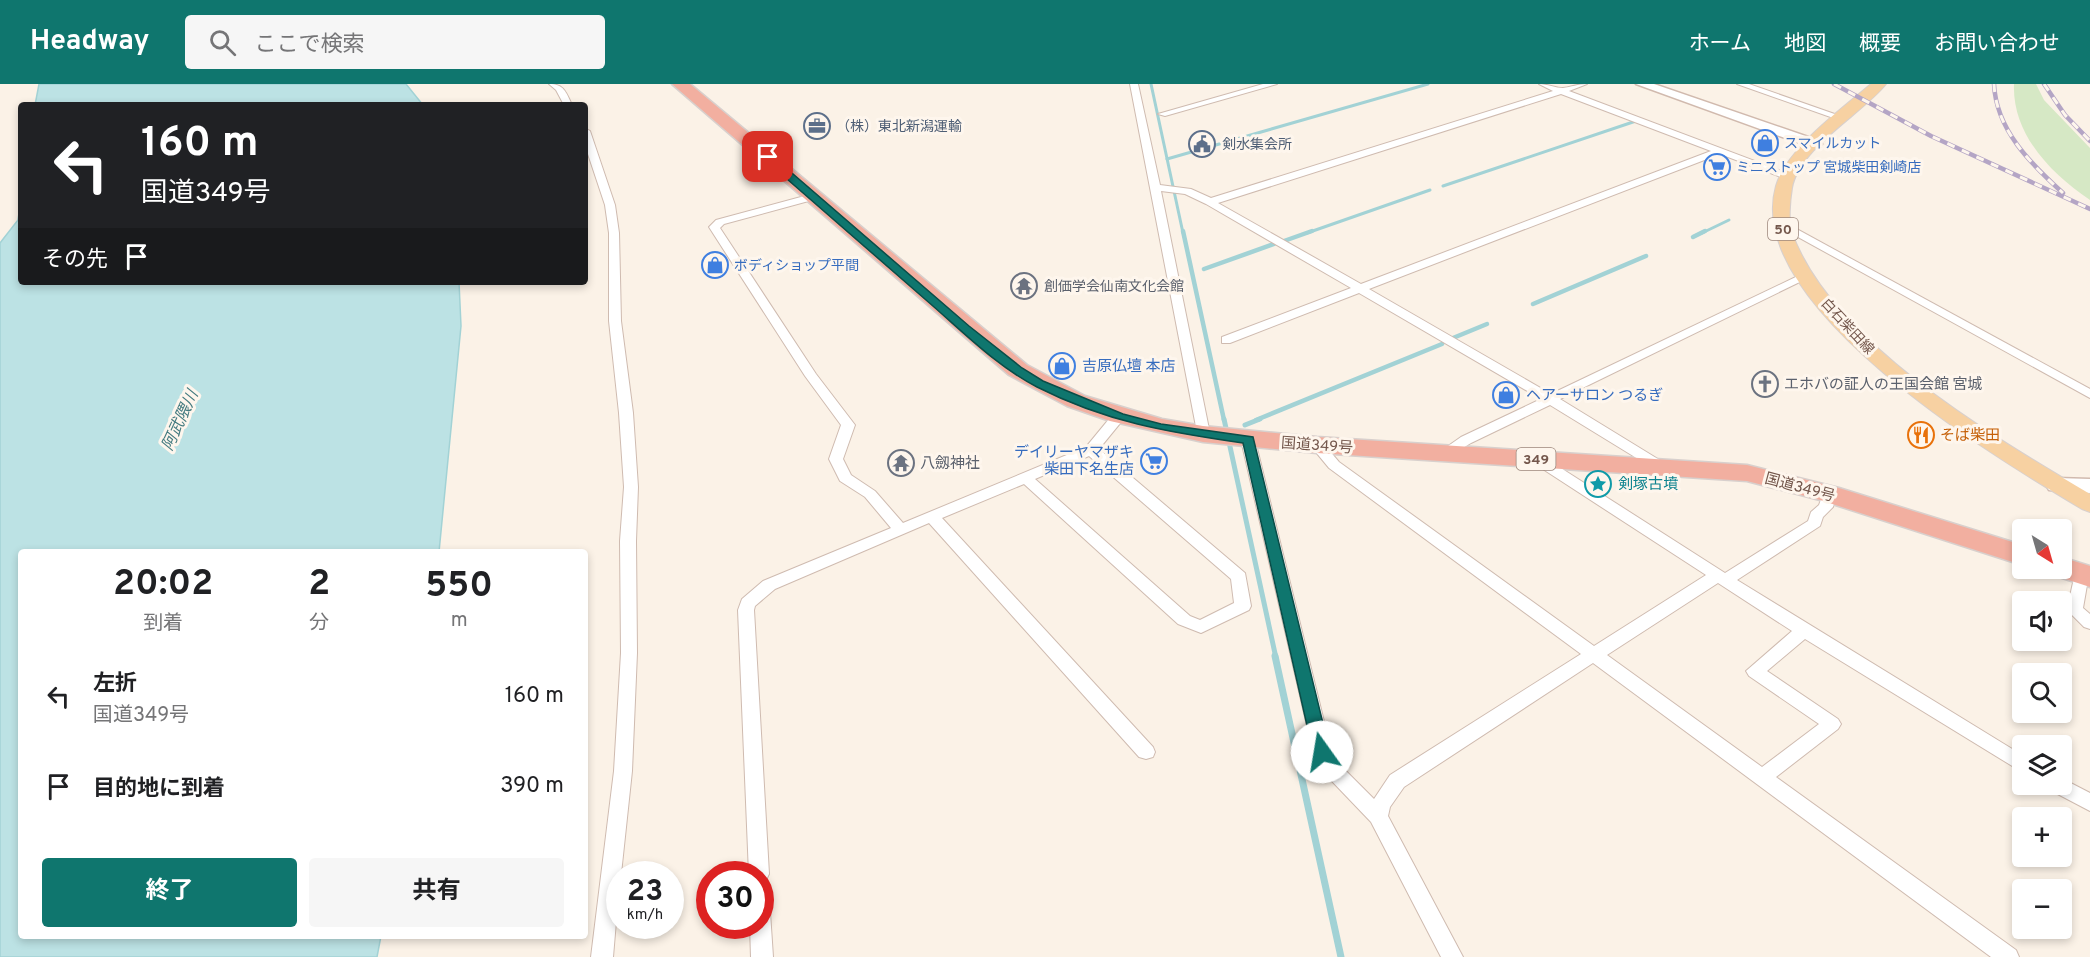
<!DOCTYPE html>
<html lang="ja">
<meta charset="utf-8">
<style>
body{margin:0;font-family:Overpass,"Noto Sans JP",sans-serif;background:#f6f6f6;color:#202124;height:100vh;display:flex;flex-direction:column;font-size:22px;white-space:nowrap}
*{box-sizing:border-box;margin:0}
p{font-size:20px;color:#757577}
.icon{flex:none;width:33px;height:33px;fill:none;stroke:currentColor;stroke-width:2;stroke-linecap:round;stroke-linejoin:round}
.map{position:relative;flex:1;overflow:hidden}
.details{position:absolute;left:18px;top:465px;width:570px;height:390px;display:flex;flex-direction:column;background:#fff;border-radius:6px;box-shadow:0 3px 9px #0003}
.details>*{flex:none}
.hud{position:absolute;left:18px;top:18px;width:570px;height:183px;border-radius:6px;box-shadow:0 3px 9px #0003;background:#202124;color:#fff;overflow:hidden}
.needle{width:39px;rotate:143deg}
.fabs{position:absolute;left:2012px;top:435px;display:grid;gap:12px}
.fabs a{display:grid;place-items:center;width:60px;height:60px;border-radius:6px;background:#fff;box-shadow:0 3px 9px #0003;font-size:30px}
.speed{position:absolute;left:606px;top:777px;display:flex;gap:12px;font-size:30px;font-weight:700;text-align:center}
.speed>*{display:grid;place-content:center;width:78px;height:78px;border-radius:50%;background:#fff;box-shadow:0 3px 9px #0003;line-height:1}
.speed small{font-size:15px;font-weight:400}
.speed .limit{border:9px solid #d22;background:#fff;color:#111}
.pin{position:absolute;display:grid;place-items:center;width:51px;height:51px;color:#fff;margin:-26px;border-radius:12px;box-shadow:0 3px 9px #0006}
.me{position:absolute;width:66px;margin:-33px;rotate:347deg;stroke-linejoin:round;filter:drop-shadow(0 0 4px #0008)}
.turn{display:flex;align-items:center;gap:21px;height:126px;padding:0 24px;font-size:27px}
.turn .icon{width:78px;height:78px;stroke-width:2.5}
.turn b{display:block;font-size:42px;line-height:51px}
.then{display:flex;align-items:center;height:57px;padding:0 24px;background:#0003;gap:12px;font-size:22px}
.eta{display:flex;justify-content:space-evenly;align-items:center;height:102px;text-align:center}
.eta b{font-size:36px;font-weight:700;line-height:42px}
.cta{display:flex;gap:12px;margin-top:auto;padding:12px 24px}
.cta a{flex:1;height:69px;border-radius:6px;background:#0f766e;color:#fff;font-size:24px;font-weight:700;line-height:69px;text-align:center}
.cta a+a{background:#f6f6f6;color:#202124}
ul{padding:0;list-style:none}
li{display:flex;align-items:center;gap:18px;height:90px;padding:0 24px}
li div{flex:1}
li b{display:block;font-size:22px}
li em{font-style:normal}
header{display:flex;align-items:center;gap:36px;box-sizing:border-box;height:84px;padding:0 30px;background:#0f766e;color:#fff}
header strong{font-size:28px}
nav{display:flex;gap:33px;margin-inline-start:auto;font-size:21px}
.search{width:420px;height:54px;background:#f6f6f6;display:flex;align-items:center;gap:15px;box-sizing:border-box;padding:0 21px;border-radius:6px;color:#757577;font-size:22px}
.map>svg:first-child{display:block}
.green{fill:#d6e8c5}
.water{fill:#bce2e4;stroke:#a2d2d5;stroke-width:1.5}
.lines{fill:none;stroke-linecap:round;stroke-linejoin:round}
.stream-far3{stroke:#a2d2d5;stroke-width:3}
.stream-far2{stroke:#a2d2d5;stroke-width:4.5}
.stream-far1{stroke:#a2d2d5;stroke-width:5}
.stream{stroke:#a2d2d5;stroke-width:7}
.street-casing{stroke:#cfbbb0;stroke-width:2}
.secondary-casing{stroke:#d1baae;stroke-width:3}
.primary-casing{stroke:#d8d0cd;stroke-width:2}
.highway-casing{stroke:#d8d0cd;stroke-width:3}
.street{fill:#fff;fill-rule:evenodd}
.secondary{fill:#fff;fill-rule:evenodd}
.primary{fill:#f7d1a2;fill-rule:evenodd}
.highway{fill:#f2afa0;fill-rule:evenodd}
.rail-casing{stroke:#b4a5c5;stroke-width:4.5}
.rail{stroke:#fef6ed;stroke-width:3;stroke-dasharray:8;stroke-linecap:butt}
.route{fill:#0f766e;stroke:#0a4d48;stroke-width:1.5}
.labels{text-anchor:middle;stroke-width:6;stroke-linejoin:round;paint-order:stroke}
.far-service-label{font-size:14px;fill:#4e5e75;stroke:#fef6ed;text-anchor:start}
.far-shop-label{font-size:14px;fill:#366cbe;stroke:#fef6ed;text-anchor:start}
.shield{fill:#fef6ed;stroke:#9d877c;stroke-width:1.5}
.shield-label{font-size:14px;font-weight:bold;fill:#74574c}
.far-worship-label{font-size:14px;fill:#5b616d;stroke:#fef6ed;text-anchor:start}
.far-street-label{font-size:14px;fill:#74574c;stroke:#fef6ed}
.shop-label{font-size:15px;fill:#366cbe;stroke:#fef6ed;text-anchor:start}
.worship-label{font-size:15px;fill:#5b616d;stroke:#fef6ed;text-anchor:start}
.food-label{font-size:15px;fill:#c56008;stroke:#fef6ed;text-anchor:start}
.street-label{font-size:15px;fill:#74574c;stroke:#fef6ed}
.culture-label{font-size:15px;fill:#0d838f;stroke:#fef6ed;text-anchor:start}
.water-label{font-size:16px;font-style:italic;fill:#437a7f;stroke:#fef6ed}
</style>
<header>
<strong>Headway</strong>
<div class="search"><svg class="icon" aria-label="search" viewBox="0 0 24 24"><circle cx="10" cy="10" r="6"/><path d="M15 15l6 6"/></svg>ここで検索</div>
<nav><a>ホーム</a><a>地図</a><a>概要</a><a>お問い合わせ</a></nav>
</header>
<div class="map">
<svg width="2090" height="873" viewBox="0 0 2090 873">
<rect width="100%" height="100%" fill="#fbf2e7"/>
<path class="green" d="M2014 0H2036L2044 16 2090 64V116C2051 90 2012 50 2014 0Z"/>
<g class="water">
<polygon points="39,0 406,0 423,21 35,21"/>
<polygon points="21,115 21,198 459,198 461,242 439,468 21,468 21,852 381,852 377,873 0,873 0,159 18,136"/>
</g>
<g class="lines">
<g class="stream-far3">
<polyline points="1151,0 1183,149"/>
<polyline points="1167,75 1428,0"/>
<polyline points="1443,102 1636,37"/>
<polyline points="1307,149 1430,106"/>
<polyline points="1702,149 1729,136"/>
</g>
<g class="stream-far2">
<polyline points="1183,147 1224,336"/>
<polyline points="1693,153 1705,147"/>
<polyline points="1284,157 1312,147"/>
<polyline points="1204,185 1274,160"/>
<polyline points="1533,220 1646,172"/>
<polyline points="1453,254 1487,240"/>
<polyline points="1256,336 1442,260"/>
</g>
<g class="stream-far1">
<polyline points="1224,335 1276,574"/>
<polyline points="1245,341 1260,335"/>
</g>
<polyline class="stream" points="1275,572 1341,873"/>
<defs>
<g id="street">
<path d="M549 0C564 0 566 8 572 21H564L556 6Z"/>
<path d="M1130 0H1138L1160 101 1191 105 1211 114 1553 7 1539 0C1547 0 1556 4 1563 4 1571 3 1578 0 1587 0L1569 7 1792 91V95H1786L1720 70 1369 205 1551 310 1800 191 1804 190 1810 193 1560 315 1666 380 1668 383 1666 386H1656L1550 321 1471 359 1446 374 1441 373 1439 370 1441 367 1461 353 1541 315 1359 209 1230 259H1222V253L1351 204 1206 120 1185 110 1161 107 1210 350 1203 354 1198 353ZM1561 10 1711 67 1361 200 1218 119Z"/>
<polygon points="1263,0 1277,0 1165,32 1158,30"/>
<polygon points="1737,0 1749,0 1846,34 1839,36"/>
<polygon points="585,44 590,47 615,121 619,149 621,237 633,329 638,403 636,457 637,569 632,687 621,790 620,790 613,873 591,873 614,687 621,569 620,457 624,403 619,329 609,237 609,149 605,121 585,61"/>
<path d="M812 110 816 111V115L724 140 720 144 816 290 855 341 843 375 851 391 875 407 903 439 1086 363 1114 329H1124L1126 332 1099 365 1245 489 1251 522 1249 526 1201 549 1178 540 1024 400 942 434 1153 663 1155 668 1153 673 1146 675 1139 673 929 439 775 505 755 522 754 526 769 790 766 796 760 798V790H749L738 526 742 515 763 497 891 444 865 413 840 397 829 375 841 341 805 292 709 143 716 136ZM1089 372 1231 495 1234 519 1200 536 1190 532 1035 395Z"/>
<polygon points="1782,137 2090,305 2090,314 1778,142 1777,140"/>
<path d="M1248 352 1255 356 1331 666 1340 681 1374 715 1390 691 1581 570 1329 384 1310 361 1312 358H1322L1339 378 1594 562 1706 491 1532 378 1530 375 1532 372H1542L1725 489 1808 437 1811 428 1819 421 1824 407H1834L1836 410 1833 423 1823 433 1820 442 1737 496 2022 671V688L1805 555 1767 587 1838 635 1841 640 1838 645 1776 693 2016 866 2019 873H1991L1593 579 1404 703 1390 723 1388 732 1463 873H1441L1371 738 1326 691 1313 668 1241 356ZM1718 499 1792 547 1746 587 1749 592 1819 640 1762 683 1607 571Z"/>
<polygon points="2090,488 2090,500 2087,501 2083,524 2090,530 2090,545 2084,543 2067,526 2074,494"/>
<polygon points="2061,694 2090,709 2090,727 2050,706 2048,700 2061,700"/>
<polygon points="760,819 767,821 770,828 773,873 751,873 750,842 760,842"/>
</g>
<g id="secondary">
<polygon points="1636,0 1654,0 1820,57 1822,60 1820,63 1810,63"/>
<polygon points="2057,394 2090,395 2090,409 2049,406 2046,401 2049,396"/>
</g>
<path id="primary" d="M1871 0H1886C1862 30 1799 64 1792 104 1790 116 1788 139 1792 149 1832 259 1994 353 2090 410V428L2082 425C1997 374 1742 222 1776 102 1787 64 1842 25 1871 0Z"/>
<g id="highway">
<polygon points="672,0 690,0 1027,281 1085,312 1162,335 1203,342 1317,353 1747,381 1839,404 2022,461 2022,481 1820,416 1747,397 1317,369 1203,358 1110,337 1067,322 1009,291"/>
<polygon points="2061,473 2090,482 2090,503 2050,490 2047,484 2061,484"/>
</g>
</defs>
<use href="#street" class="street-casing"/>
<use href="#secondary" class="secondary-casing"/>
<use href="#primary" class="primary-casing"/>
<use href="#highway" class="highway-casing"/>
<use href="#street" class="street"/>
<use href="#secondary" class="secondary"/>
<use href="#primary" class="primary"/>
<use href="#highway" class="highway"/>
<defs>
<g id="rail">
<polyline points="1834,0 1931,52 2090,125"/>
<path d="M1994 0C1996 46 2031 80 2063 109"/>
<polyline points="2044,0 2065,31 2090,57"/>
</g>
</defs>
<use href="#rail" class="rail-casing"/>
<use href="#rail" class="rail"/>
</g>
<path class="route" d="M764 71H771L969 242 1022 284 1043 297 1123 330 1161 340 1253 353 1330 668 1327 672H1316L1313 668 1243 359C1167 348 1106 338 1037 303 996 282 961 246 926 216 872 169 818 122 764 75Z"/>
<defs>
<symbol id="office-ring" viewBox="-11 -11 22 22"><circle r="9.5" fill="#fef6ed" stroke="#5c6f8a" stroke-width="1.5"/><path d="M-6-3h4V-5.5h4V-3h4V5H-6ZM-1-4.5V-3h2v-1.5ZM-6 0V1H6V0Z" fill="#5c6f8a"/></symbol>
<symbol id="shop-ring" viewBox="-11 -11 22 22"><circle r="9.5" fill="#fef6ed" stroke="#3f7fe0" stroke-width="1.5"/><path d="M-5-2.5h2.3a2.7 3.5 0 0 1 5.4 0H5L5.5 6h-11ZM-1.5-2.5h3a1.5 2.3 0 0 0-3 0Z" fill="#3f7fe0"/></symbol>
<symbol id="civic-ring" viewBox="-11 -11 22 22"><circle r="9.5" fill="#fef6ed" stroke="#5c6f8a" stroke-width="1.5"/><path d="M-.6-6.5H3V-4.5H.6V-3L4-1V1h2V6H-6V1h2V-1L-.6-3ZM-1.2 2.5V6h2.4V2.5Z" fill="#5c6f8a"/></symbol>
<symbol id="supermarket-ring" viewBox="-11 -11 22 22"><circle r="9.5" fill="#fef6ed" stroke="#3f7fe0" stroke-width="1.5"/><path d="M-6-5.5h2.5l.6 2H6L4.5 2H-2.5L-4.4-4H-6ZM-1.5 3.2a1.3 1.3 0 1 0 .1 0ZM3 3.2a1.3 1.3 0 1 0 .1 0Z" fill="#3f7fe0"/></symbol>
<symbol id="temple-ring" viewBox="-11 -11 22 22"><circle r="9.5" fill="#fef6ed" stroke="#6b7280" stroke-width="1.5"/><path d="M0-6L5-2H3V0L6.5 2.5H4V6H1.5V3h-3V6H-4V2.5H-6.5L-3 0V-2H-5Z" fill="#6b7280"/></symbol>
<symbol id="church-ring" viewBox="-11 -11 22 22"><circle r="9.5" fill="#fef6ed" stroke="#6b7280" stroke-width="1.5"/><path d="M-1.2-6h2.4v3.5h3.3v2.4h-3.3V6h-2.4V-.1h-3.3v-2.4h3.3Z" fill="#6b7280"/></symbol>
<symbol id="restaurant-ring" viewBox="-11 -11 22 22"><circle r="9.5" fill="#fef6ed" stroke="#e8710a" stroke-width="1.5"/><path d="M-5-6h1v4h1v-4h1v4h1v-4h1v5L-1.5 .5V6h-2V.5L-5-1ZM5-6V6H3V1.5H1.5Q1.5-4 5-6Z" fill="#e8710a"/></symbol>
<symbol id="sight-ring" viewBox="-11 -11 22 22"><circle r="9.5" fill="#fef6ed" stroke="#0f9aa8" stroke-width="1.5"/><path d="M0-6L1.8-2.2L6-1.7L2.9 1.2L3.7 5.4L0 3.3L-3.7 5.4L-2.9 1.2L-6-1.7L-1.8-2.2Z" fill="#0f9aa8"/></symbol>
</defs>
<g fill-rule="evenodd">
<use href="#office-ring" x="802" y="27" width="30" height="30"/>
<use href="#shop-ring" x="1750" y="44" width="30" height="30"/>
<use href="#civic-ring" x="1187" y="45" width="30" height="30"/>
<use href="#supermarket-ring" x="1702" y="68" width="30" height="30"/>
<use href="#shop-ring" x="700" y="166" width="30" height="30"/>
<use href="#temple-ring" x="1009" y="187" width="30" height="30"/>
<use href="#shop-ring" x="1047" y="267" width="30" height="30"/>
<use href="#church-ring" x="1750" y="285" width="30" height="30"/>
<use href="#shop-ring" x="1491" y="296" width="30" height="30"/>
<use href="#restaurant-ring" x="1906" y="336" width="30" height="30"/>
<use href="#supermarket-ring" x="1139" y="362" width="30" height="30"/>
<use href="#temple-ring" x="886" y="364" width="30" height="30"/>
<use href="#sight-ring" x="1583" y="385" width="30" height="30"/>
</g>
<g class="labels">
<g class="far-service-label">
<text x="836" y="47">（株）東北新潟運輸</text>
<text x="1222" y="65">剣水集会所</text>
</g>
<g class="far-shop-label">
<text x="1784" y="64">スマイルカット</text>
<text x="1736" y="88">ミニストップ 宮城柴田剣崎店</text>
<text x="734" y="186">ボディショップ平間</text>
</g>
<g class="shield">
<rect x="1768" y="134" width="30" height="22" rx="4.5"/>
<rect x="1516.5" y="364" width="39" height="22" rx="4.5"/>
</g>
<g class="shield-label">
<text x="1783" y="150">50</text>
<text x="1536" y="380">349</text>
</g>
<g class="far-worship-label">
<text x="1044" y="207">創価学会仙南文化会館</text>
</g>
<g class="far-street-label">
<text transform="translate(1848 242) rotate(47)" y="5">白石柴田線</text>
</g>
<g class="shop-label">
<text x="1082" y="287">吉原仏壇 本店</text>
<text x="1526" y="316">ヘアーサロン つるぎ</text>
<text x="1134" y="373" text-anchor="end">デイリーヤマザキ<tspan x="1134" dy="17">柴田下名生店</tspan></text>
</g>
<g class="worship-label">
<text x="1784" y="305">エホバの証人の王国会館 宮城</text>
<text x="920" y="384">八劔神社</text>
</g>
<g class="food-label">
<text x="1940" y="356">そば柴田</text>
</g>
<g class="street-label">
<text transform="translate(1317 361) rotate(4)" y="5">国道349号</text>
<text transform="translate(1800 403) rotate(15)" y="5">国道349号</text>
</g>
<g class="culture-label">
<text x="1618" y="405">剣塚古墳</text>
</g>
<g class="water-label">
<text transform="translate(179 336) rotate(-65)" y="6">阿武隈川</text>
</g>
</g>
</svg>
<div class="fabs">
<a><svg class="needle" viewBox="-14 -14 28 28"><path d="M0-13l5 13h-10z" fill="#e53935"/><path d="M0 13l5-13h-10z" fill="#757577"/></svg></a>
<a><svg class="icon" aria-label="sound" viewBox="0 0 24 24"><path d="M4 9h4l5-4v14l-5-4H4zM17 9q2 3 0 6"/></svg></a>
<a><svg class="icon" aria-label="search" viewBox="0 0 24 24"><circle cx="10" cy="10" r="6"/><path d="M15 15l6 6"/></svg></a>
<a><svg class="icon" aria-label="layers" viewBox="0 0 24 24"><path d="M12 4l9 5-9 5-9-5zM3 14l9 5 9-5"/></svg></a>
<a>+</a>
<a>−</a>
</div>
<div class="speed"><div>23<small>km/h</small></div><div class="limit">30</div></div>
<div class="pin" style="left:768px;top:73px;background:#d93025"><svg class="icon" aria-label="arrive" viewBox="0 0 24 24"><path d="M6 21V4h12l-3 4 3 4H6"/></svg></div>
<svg class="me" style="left:1322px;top:668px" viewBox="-20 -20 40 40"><circle r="19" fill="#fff"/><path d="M0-13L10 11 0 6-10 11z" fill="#0f766e"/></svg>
<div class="hud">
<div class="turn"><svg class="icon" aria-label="left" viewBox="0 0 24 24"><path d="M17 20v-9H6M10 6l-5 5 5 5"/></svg><div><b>160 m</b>国道349号</div></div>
<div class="then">その先<svg class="icon" aria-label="arrive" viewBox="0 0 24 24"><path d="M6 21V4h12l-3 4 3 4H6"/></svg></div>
</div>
<section class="details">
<div class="eta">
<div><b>20:02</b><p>到着</p></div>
<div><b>2</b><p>分</p></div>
<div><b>550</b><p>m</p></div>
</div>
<ul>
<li><svg class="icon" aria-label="left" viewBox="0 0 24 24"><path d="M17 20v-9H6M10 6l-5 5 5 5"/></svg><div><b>左折</b><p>国道349号</p></div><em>160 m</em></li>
<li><svg class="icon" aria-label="arrive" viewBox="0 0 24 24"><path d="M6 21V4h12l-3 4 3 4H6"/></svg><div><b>目的地に到着</b></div><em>390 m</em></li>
</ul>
<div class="cta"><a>終了</a><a>共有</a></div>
</section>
</div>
